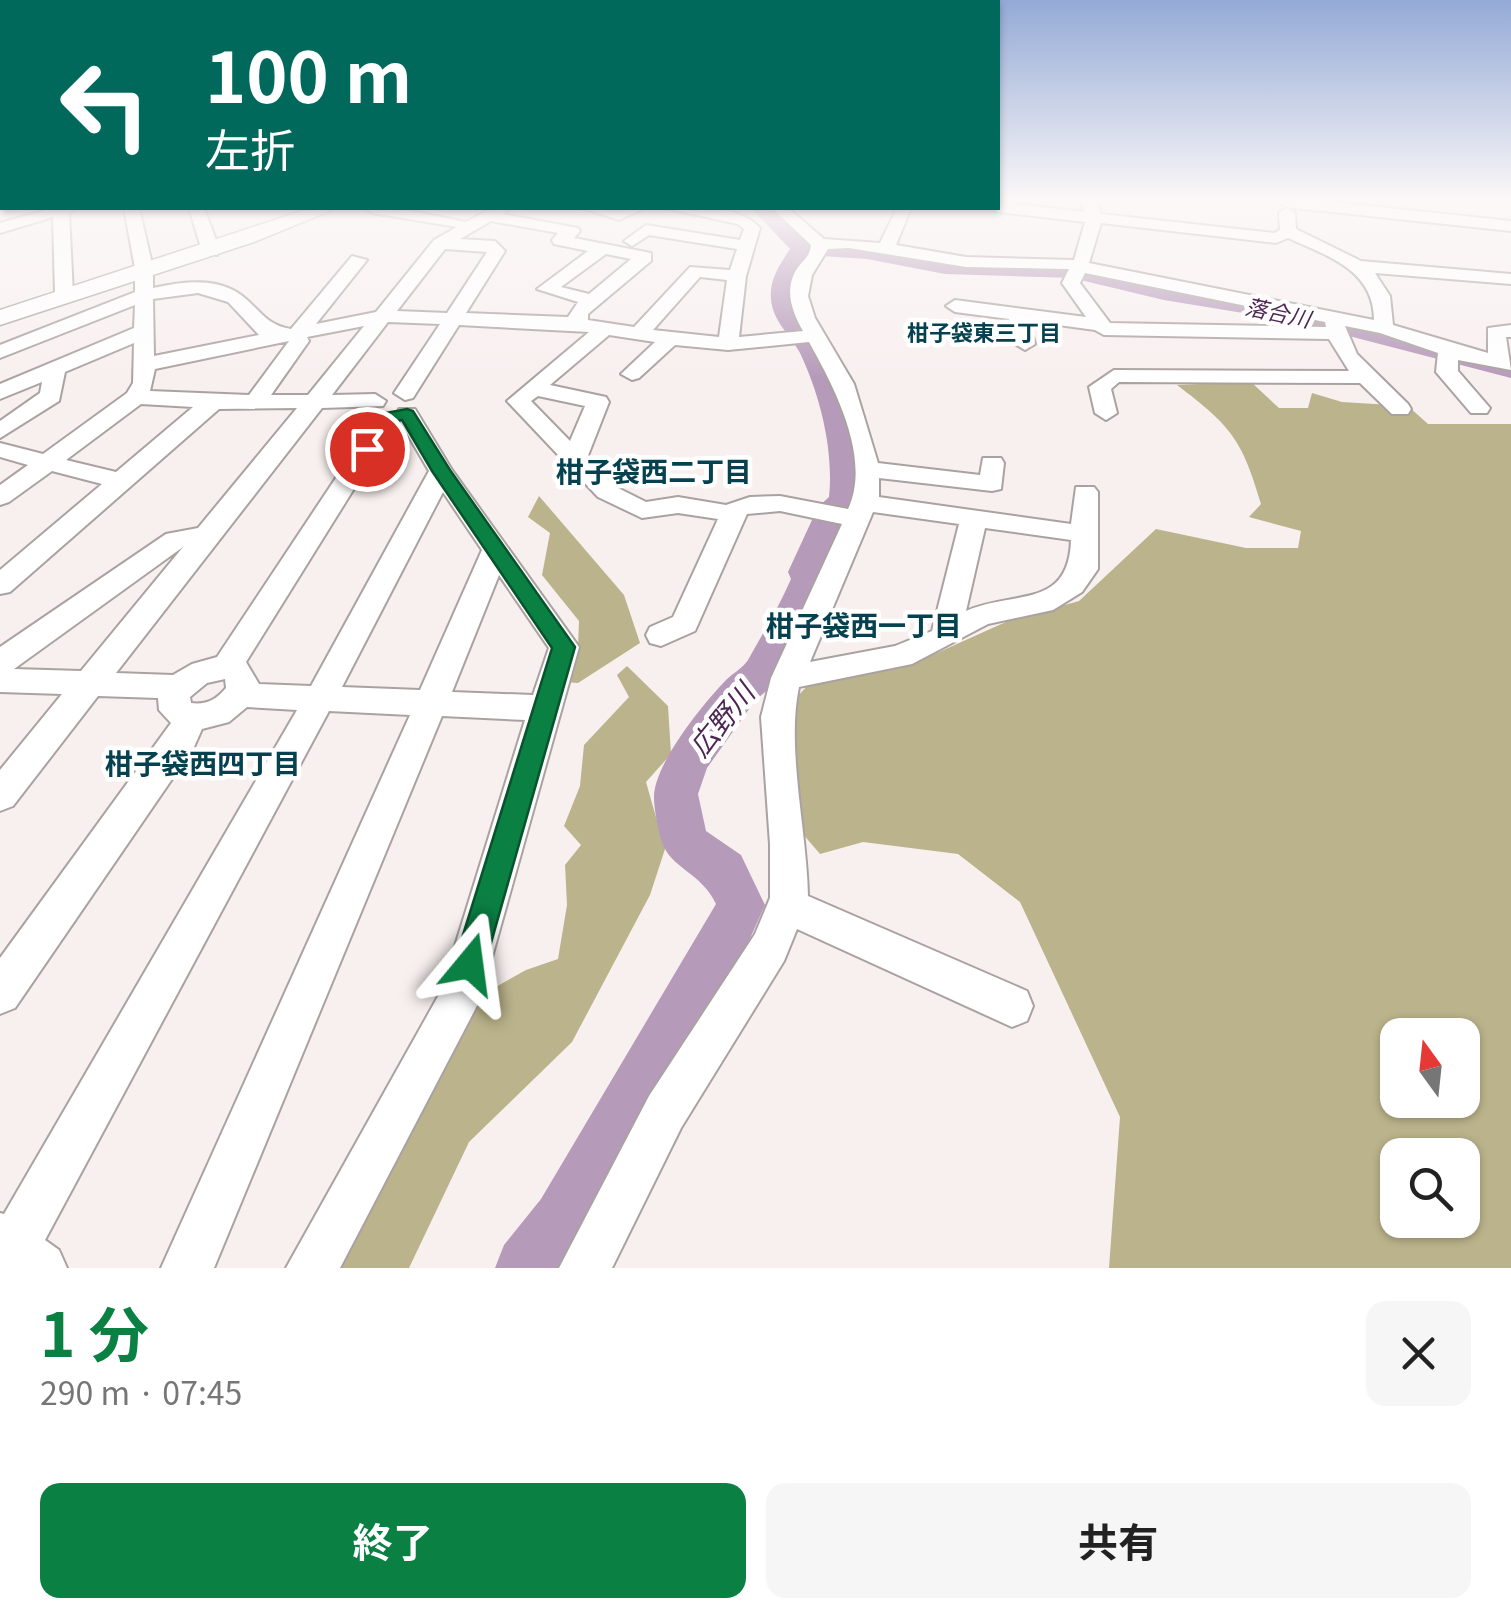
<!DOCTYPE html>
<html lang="ja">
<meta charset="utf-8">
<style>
body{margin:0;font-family:Georgia,"Noto Sans JP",serif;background:#f6f6f6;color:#222;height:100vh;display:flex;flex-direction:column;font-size:38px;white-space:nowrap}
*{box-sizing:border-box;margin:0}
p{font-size:32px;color:#767676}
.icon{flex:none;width:55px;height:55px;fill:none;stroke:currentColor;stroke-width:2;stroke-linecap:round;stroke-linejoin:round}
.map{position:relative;height:1268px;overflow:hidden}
.sheet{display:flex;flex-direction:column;background:#fff;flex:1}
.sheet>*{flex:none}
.guide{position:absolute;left:0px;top:0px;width:1000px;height:210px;box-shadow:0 2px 8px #0004;background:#00695c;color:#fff;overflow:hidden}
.needle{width:65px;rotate:345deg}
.tools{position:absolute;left:1380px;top:1018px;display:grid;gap:20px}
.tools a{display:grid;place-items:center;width:100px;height:100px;border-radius:20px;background:#fff;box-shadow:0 2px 8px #0004;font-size:50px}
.pin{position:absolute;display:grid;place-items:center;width:85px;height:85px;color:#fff;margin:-42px;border:5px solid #fff;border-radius:50%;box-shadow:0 2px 10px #0007}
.me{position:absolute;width:110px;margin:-55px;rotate:16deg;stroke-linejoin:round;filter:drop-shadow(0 0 8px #0008)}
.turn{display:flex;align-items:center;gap:35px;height:210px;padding:0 40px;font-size:45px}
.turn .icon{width:130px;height:130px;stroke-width:2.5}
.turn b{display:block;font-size:70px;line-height:85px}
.round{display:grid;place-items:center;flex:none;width:105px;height:105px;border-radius:20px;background:#f6f6f6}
.overview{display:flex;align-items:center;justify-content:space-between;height:170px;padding:0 40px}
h1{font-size:60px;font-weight:700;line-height:75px;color:#0b8043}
.primary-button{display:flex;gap:20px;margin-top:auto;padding:20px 40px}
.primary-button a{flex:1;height:115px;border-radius:20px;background:#0b8043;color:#fff;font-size:40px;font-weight:700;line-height:115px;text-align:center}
.primary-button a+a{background:#f6f6f6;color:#222}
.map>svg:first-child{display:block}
.forest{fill:#bbb38b;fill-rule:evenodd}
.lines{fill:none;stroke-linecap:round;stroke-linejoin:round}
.river{fill:#b69aba;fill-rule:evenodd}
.minor-casing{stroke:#aaa2a1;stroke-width:4}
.major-casing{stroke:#aaa2a1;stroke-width:3}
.minor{fill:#fff;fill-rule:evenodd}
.major{fill:#fff;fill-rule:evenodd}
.route{fill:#0b8043;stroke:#07532c;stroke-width:2.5}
.labels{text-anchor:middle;stroke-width:9;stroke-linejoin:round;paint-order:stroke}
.far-water-label{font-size:22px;font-style:italic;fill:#4c2752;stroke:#fff}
.far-neighbourhood-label{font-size:22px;font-weight:bold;fill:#06414f;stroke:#fff}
.neighbourhood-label{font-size:28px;font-weight:bold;fill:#06414f;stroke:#fff}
.water-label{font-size:28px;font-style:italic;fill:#4c2752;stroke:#fff}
</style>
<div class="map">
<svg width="1511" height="1268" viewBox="0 0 1511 1268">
<rect width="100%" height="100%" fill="#f8f0ef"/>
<g class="forest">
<path d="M1251 382 1279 408H1308L1312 393 1342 402 1408 406 1428 424H1511V1268H1109L1120 1117 1020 902 958 854 863 842 820 854 802 833 791 703 813 680 928 657 1008 621 1079 601 1156 529 1246 548H1298L1301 531 1249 517 1261 504C1242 439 1231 426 1177 385ZM1398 1035H1462V1100H1398ZM1398 1155H1462V1220H1398Z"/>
<polygon points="539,496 624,595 640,643 578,683 564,682 578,648 579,621 542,575 550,533 528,517"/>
<polygon points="627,666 668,706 671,754 646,782 665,849 650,895 572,1042 469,1142 409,1268 328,1268 365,1211 460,1007 526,970 558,959 567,905 565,865 581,845 564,826 580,786 584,745 629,697 617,675"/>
</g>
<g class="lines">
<path class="river" d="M751 208C786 208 787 224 807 242L867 247 945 260 1072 264 1164 286 1292 307 1511 362V378L1291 321 1164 300 1072 278 945 274 867 259 807 255C799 268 792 282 794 299 797 321 814 333 824 352 848 395 863 451 860 501L848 512 822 572 827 579 778 680 754 702 707 768 698 794 706 831 741 855 765 905 732 979 585 1243 567 1268H495L504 1245 541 1199 716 904C702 873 670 868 662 842 658 830 654 810 654 797 654 764 703 704 726 680 733 673 743 668 748 660 763 633 779 607 791 579L788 572 818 507 829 497C834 450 820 395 800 353 790 334 773 322 771 299 769 280 780 264 790 249Z"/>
<defs>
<g id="minor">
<path d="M1080 200H1096L1101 214 1274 233 1280 230 1279 213 1287 208 1295 213 1296 229 1361 261 1511 274V284L1375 273 1390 296 1393 325 1488 353V328L1511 325V337H1506L1511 370 1458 360V371L1490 408 1487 413H1471L1436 372 1438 353 1380 333 1345 326 1357 354 1408 404 1411 409 1408 414H1392L1360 383 1119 382 1111 389 1117 413 1106 420 1095 413 1089 387 1114 370 1349 371 1329 339 1104 335 1095 330 1029 321 1035 344 1025 350 1015 344 1009 319 955 312 946 306 955 300 1086 317 1062 283 1069 269 966 267 849 248 828 249 812 275 808 296 815 318 854 384 878 463 980 475 983 458H1001L1004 463 1001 489 992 491 879 478V497L1071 524 1076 487H1094L1098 492V569L1082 592 1053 610 988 624 912 664 799 687C786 748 807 831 808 896L1027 991 1033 1006 1027 1021 1012 1027 797 929 784 961 681 1128 612 1268H559L649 1096 755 934 770 898V844L761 717 771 678 842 524 780 511 747 514 695 631 661 646 650 643 646 635 650 627 673 617 718 519 678 513 642 518 598 497 507 401 589 332 459 325 413 398 405 400 394 393 440 324 388 322 332 395 375 394 386 401 383 406 322 408 116 673 173 675 192 664 217 657 379 413 397 415 399 409H415L452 470 579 647 480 1000 340 1268H286L441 991 525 720 442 716 214 1268H161L410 715 329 711 45 1240 59 1250 67 1268H0V1213L4 1214 297 710 247 707 229 722 202 729 194 747 15 1008 0 1014V958L171 723 159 710 158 698 98 696 13 806 0 811V770L62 694 0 692V647L166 534 198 528 297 408 219 409 10 592 0 594V570L102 484 52 471 9 502 0 505V485L28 465 0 457V443L43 454 127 393 133 383 134 343 65 372 59 401 0 438V421L40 393 42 382 0 399V384L134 328 135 305 0 358V345L135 292V268L124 208H139L153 268V288C183 281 221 276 246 299 263 314 268 325 291 329L352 256 367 260 316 324 376 312 434 240 457 227 372 213 365 208H396L466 222 492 208H509L503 214 578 228 580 231 574 238 651 253V261L588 314V320L634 327 690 267 730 270 737 249 649 235 632 246 624 241 646 225 740 240 744 229 738 224 664 208C693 206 740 205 760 228L746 276 739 337 803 331C793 314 785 293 794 274 799 262 810 259 811 245L772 208H788L824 239 880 243 897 208H911L896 245 966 257 1074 260 1085 222 998 212 991 208H998V202L1084 212ZM491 221 558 233 552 240 554 244 588 251 537 289 578 302 568 317 466 313 505 251 495 241 460 239ZM1101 223 1276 243 1288 238C1328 256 1374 270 1374 320L1089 263ZM445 249 487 252 447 313 397 311ZM606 254 631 259 589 294 561 287ZM1085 273 1325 322 1326 327 1110 323 1080 283ZM700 277 727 280 719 337 653 330ZM198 293 228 302 259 335 154 356 153 299ZM364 326 308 395H271L309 341 307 337ZM609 335 655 342 621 374 632 380 639 378 675 345 728 350 809 342C834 387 872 458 848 509L780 496 750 497 726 505 678 497 646 502 616 487 587 458 609 402 606 397 550 385ZM289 341 249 395 150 391 155 369ZM538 396 585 406 570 441 531 401ZM141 404 193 407 116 472 66 460ZM398 418 429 471 311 686 259 684 246 662ZM443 492 482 550 420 690 342 687ZM873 512 959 524 932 631 895 646 810 662ZM985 528 1071 540C1069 610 1013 590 966 611ZM183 547 81 671 14 669ZM499 575 549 648 533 695 452 692ZM225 679 226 688C216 700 206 705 191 703L190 697 207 683Z"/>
<polygon points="1278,200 1313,200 1511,221 1511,231 1285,207"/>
<polygon points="53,208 76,208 69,213 73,294 64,300 55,294 53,217 0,233 0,223"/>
<polygon points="189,208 204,208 220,251 217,255 202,251"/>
<polygon points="582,208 645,208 619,220"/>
</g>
<polygon id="major" points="311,208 337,208 254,242 0,325 0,310"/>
</defs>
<use href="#minor" class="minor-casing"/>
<use href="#major" class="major-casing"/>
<use href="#minor" class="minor"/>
<use href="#major" class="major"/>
</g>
<linearGradient id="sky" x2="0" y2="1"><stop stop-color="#94aad6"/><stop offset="0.53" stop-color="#fcf8f8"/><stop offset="1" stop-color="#fcf8f8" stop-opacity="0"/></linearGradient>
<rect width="1511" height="378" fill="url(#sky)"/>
<polygon class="route" points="407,409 413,411 450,470 575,647 485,964 481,974 470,979 458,974 454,964 552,648 432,471 402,420 393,422 374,453 367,455 358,449 381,414"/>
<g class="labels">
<g class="far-water-label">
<text transform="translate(1278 313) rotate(12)" y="8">落合川</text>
</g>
<g class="far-neighbourhood-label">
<text x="984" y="341">柑子袋東三丁目</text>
</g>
<g class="neighbourhood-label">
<text x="654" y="482">柑子袋西二丁目</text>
<text x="864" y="636">柑子袋西一丁目</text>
<text x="203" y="774">柑子袋西四丁目</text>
</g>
<g class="water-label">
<text transform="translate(722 720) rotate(-51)" y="10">広野川</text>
</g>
</g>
</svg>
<div class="tools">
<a><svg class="needle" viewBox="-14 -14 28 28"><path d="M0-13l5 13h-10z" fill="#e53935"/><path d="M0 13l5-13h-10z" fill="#767676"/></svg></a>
<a><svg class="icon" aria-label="search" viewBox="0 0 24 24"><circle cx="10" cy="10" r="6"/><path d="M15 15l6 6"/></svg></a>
</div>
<div class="pin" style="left:367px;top:449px;background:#d93025"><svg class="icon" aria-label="arrive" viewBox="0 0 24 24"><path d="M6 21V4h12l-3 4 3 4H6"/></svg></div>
<svg class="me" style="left:470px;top:964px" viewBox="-20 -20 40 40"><path d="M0-17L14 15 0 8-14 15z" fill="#0b8043" stroke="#fff" stroke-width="4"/></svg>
<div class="guide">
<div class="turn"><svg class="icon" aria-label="left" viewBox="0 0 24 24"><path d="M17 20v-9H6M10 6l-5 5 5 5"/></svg><div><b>100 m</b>左折</div></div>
</div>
</div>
<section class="sheet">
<div class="overview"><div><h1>1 分</h1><p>290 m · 07:45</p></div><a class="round"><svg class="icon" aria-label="close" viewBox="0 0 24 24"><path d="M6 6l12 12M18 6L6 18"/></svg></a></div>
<div class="primary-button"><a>終了</a><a>共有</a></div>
</section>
